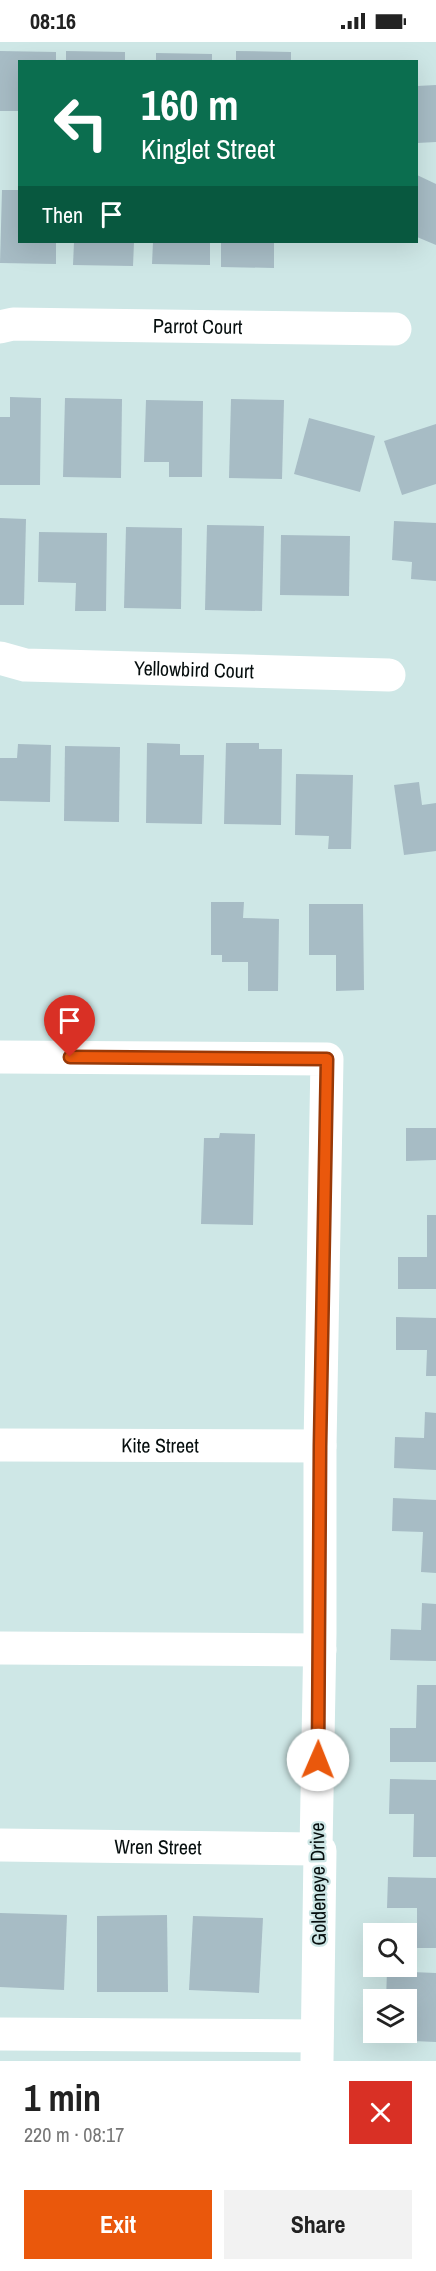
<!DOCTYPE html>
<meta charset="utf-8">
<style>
body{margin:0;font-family:"Archivo Narrow",sans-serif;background:#f2f2f2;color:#222;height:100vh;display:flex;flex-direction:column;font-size:22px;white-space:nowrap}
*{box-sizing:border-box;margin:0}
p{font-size:20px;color:#767676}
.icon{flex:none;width:33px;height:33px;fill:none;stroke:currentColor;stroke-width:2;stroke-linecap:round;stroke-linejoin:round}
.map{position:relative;height:2019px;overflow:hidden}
.side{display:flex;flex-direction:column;background:#fff;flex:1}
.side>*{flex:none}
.top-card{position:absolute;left:18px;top:18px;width:400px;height:183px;border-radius:0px;box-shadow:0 6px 24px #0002;background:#0b6e4f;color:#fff;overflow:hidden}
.tools{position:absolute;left:363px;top:1881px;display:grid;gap:12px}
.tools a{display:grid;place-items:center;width:54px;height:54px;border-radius:0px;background:#fff;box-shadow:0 6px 24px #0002;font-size:30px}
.pin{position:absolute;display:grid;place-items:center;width:51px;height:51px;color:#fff;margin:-62px -26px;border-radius:50% 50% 50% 0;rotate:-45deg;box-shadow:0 0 6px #0007}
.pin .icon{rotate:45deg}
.me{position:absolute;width:66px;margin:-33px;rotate:1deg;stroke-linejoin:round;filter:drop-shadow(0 0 4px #0008)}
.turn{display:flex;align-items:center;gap:21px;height:126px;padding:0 24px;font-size:27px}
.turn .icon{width:78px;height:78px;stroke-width:2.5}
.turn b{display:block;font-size:42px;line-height:51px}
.then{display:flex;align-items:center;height:57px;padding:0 24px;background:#0003;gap:12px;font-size:22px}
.round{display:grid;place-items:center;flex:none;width:63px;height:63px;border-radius:0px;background:#f2f2f2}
.head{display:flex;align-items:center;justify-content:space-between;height:102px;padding:0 24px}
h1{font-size:36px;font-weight:800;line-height:45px}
.cta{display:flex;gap:12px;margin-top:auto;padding:12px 24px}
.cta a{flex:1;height:69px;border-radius:0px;background:#ea580c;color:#fff;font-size:24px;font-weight:800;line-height:69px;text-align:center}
.cta a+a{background:#f2f2f2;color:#222}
.status{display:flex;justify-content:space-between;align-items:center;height:42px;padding:0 30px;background:#fff;direction:ltr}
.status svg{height:16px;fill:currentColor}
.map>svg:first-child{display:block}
.building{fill:#a7bcc5}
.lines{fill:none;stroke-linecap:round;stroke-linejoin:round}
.minor{stroke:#fff;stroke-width:33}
.route-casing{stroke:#983908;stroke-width:15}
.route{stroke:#ea580c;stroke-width:10}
.labels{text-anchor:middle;stroke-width:4.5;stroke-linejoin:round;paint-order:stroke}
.street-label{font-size:20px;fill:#060e0e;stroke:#cee7e6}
</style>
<div class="status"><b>08:16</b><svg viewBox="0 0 49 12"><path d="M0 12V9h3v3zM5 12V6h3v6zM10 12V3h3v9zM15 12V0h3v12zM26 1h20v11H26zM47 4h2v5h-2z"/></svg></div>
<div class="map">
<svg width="436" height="2019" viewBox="0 0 436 2019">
<rect width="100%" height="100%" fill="#cee7e6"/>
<g class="building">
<polygon points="0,9 56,10 56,20 20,20 20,69 0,69"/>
<polygon points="66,9 125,10 125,20 66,20"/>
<polygon points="236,9 291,10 291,20 236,20"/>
<polygon points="156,11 212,12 212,20 156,20"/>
<polygon points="436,43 436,100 417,101 417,44"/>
<polygon points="417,133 436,142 436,203 417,195"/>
<polygon points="2,148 20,148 20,200 56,200 56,222 0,221"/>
<polygon points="74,200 134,200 133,224 73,223"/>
<polygon points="153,200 210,200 210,223 152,222"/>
<polygon points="221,200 274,200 274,226 221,225"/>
<polygon points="10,355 41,356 40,443 0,443 0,375 10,375"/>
<polygon points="65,356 122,357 121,436 63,435"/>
<polygon points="231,357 284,358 282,437 229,436"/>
<polygon points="146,358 203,359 202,435 169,435 169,420 144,420"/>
<polygon points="309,376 375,394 360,450 294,432"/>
<polygon points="436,382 436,442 402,453 384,399"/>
<polygon points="0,476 26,477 24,563 0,563"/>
<polygon points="394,479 436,481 436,539 411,537 412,520 392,518"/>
<polygon points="207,483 264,484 262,569 205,568"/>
<polygon points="126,485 182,486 181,567 124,566"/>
<polygon points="39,490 107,491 106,569 75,569 76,541 38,540"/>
<polygon points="281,493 350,494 349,554 280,553"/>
<polygon points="147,701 180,702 180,713 204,713 202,782 146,781"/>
<polygon points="226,701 259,701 259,707 282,707 281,783 224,782"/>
<polygon points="18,702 51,703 50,760 0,759 0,716 17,716"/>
<polygon points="65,704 120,705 119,780 64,779"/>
<polygon points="296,732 353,733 351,807 328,807 329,794 295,793"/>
<polygon points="419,740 422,763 436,761 436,809 404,813 394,743"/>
<polygon points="211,860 244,860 243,876 279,877 278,949 248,949 248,920 222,920 222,913 211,913"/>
<polygon points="309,862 363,862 364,948 336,949 336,913 309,913"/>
<polygon points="406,1086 436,1086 436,1118 406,1119"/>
<polygon points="220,1091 255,1092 253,1183 201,1182 204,1096 219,1096"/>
<polygon points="427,1173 436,1173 436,1247 398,1247 398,1215 427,1215"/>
<polygon points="396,1275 436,1276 436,1334 426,1334 427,1308 396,1308"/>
<polygon points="425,1370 436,1371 436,1428 394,1426 395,1395 424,1396"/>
<polygon points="393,1456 436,1458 436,1531 421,1530 423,1490 392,1489"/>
<polygon points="422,1561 436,1562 436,1619 390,1618 391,1587 421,1588"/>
<polygon points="417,1643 436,1643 436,1720 390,1720 390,1686 416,1686"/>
<polygon points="390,1737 436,1738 436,1815 413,1815 414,1772 389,1772"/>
<polygon points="388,1835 436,1836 436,1906 417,1906 417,1866 387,1866"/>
<polygon points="0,1871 67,1873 64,1948 0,1945"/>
<polygon points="167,1873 168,1950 97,1950 97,1874"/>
<polygon points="193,1874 263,1876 259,1951 189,1948"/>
<polygon points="387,1929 436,1931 436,2000 413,1999 415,1961 406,1961 406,1958 386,1958"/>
</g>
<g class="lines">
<g class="minor">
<path id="s1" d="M0 285 13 282 395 287"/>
<path id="s2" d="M0 616 25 623 389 633"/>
<polyline points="0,1015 327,1017 320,1404 320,1591 316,1807 320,1809 317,2019"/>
<path id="s3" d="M0 1403 320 1404"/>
<polyline points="0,1606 320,1608"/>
<path id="s4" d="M0 1803 316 1807"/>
<polyline points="0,1992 317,1994"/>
</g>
</g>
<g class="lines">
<defs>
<polyline id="route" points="70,1015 327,1017 320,1404 318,1718"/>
</defs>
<use href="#route" class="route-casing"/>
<use href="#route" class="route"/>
</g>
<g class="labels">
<g class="street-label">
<text dy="7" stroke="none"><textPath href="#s1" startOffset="198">Parrot Court</textPath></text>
<text dy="7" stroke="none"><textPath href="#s2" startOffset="195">Yellowbird Court</textPath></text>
<text dy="7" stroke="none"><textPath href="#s3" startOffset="160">Kite Street</textPath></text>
<text dy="7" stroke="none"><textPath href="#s4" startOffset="158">Wren Street</textPath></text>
<text transform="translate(318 1842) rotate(-91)" y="7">Goldeneye Drive</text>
</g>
</g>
</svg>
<div class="tools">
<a><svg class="icon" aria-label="search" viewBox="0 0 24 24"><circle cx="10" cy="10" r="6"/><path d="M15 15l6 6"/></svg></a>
<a><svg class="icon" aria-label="layers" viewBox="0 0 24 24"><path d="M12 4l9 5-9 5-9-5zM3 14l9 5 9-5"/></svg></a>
</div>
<div class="pin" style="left:70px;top:1015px;background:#d93025"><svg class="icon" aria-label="arrive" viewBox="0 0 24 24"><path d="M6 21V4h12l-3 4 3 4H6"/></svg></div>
<svg class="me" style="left:318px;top:1718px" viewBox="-20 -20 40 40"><circle r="19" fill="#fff"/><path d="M0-13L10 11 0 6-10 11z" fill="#ea580c"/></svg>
<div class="top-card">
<div class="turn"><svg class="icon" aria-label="left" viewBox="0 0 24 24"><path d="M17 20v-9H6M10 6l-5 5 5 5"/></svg><div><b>160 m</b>Kinglet Street</div></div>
<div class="then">Then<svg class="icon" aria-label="arrive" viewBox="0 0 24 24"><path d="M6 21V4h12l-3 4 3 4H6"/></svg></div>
</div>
</div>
<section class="side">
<div class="head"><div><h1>1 min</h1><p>220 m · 08:17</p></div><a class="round" style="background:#d93025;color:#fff"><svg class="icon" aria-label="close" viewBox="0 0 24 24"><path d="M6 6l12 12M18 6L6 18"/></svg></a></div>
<div class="cta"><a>Exit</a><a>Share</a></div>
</section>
